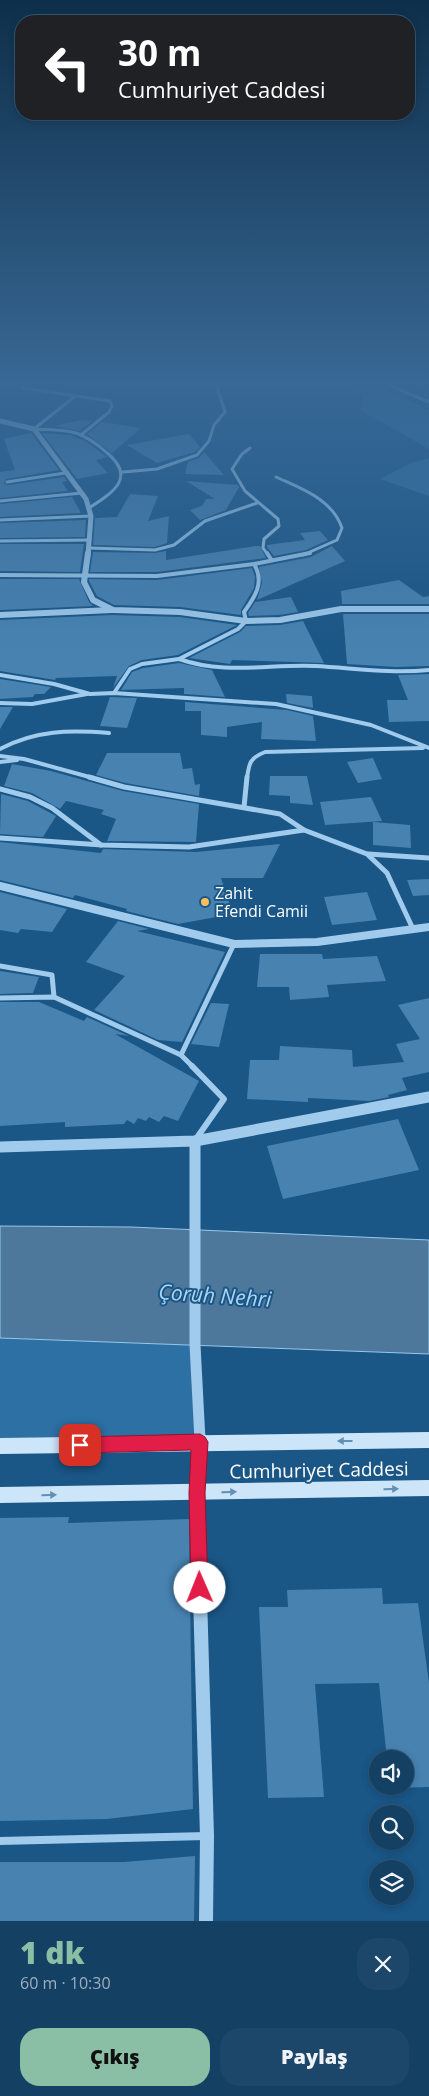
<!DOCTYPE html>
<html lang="tr">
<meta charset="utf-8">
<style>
body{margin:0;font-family:"Open Sans",sans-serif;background:#1d476a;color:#f1f3f6;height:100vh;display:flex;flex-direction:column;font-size:19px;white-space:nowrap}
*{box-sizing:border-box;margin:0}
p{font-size:16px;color:#9dafbf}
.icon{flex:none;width:28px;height:28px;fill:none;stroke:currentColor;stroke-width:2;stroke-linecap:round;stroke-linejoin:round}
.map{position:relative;height:1921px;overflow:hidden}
.drawer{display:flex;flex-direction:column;background:#144064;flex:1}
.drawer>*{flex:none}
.hud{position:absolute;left:15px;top:15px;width:400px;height:105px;border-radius:20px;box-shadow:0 2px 8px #0003,0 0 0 1px #335978;background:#202124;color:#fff;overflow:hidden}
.tools{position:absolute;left:369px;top:1750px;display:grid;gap:10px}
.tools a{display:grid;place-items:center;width:45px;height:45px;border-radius:50%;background:#144064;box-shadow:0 2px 8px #0003,0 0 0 1px #335978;font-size:25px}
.pin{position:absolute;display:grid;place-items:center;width:42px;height:42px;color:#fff;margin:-21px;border-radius:10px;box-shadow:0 2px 8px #0006}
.me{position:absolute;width:55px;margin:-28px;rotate:359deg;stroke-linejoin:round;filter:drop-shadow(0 0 4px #0008)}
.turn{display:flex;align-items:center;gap:18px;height:105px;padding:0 20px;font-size:22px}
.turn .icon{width:65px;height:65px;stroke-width:2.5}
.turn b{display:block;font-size:35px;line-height:42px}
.round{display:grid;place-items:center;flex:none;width:52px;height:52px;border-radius:20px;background:#1d476a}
.headline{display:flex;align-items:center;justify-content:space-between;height:85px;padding:0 20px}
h1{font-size:30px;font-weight:800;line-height:38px;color:#8abfa5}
.cta{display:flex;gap:10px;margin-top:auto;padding:10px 20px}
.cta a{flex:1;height:58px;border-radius:20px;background:#8abfa5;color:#111;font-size:20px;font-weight:800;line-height:58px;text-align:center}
.cta a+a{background:#1d476a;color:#f1f3f6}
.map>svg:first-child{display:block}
.green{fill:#2d70a4}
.water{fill:#4d789b;stroke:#94c8ee}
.building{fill:#4782b1}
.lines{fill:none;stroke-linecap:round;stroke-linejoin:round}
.minor-far4{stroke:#a1cbec;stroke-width:3}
.minor-far3{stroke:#a1cbec;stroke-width:4}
.minor-far2{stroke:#a1cbec;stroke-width:5}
.minor-far1{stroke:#a1cbec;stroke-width:6}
.minor{stroke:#a1cbec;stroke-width:8}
.tertiary-far4{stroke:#a1cbec;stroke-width:5}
.tertiary-far3{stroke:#a1cbec;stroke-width:6}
.tertiary-far2{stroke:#a1cbec;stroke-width:8}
.tertiary-far1{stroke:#a1cbec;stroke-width:11}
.tertiary{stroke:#a1cbec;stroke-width:14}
.secondary-far1{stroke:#cde5f9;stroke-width:12}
.secondary{stroke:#cde5f9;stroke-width:16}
.oneway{fill:#628fb4}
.route{fill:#e11d48;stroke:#92132f}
.poi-dot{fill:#febd5d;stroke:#1a5686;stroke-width:2}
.labels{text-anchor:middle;stroke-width:4;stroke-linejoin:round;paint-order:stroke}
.poi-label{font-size:16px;fill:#fff;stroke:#1a5686;text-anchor:start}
.near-street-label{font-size:19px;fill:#fff;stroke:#1a5686}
.near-water-label{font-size:21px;font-style:italic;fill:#acd5f3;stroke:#1a5686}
</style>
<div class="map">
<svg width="429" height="1921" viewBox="0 0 429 1921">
<rect width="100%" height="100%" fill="#1a5686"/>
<g class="green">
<polygon points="319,380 364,380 429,410 429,449 362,411 362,396"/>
<polygon points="429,458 429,496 380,479 411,463"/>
<polygon points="0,1338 195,1345 200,1442 0,1446"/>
</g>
<polygon class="water" points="0,1226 131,1227 429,1240 429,1354 0,1338"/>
<g class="building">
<polygon points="81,420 92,421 80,431 54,426"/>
<polygon points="102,422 141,428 112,453 87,434"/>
<polygon points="31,433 59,470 6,479 4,484 8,485 64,477 67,481 62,482 68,491 0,498 0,472 15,470 4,439"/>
<polygon points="42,433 70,435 87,442 107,457 96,460 108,473 77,479"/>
<polygon points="189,434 200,447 195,452 157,463 127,445"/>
<polygon points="204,452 224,475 185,474 188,462 199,458"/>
<polygon points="186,481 238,485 239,487 226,510 200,520 190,510 202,506 206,499 215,499"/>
<polygon points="130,494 158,496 148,521 169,516 167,543 155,547 93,545 95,518 117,517"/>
<polygon points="72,497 81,513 0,517 0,504"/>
<polygon points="86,520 85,537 0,538 0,523"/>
<polygon points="320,531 328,540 306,550 274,556 267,547 267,545 305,540 300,533"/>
<polygon points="0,544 84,544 80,572 0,571"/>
<polygon points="256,546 260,546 266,558 157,572 90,572 93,552 155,553 166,551 166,560"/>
<polygon points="332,546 345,561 257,600 262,583 259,567 311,557"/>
<polygon points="252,568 255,577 254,588 241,610 241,615 180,607 114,605 97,596 89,581 89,579 157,580"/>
<polygon points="0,579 79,579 89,602 93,606 0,610"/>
<polygon points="399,580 423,597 429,596 429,604 342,604 341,591"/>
<polygon points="291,597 298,612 279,615 249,616 248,613 255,602"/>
<polygon points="343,614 429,614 429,666 395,667 347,664"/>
<polygon points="112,615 180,617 237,625 178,655 142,660 129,666 113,688 117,676 56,678 55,680 0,671 0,620"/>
<polygon points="303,621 324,663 232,660 230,664 189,658 240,632 246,626 280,625"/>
<polygon points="179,663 212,670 225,697 184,694 184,688 121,690 132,672 143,668"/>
<polygon points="429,674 429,721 389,722 387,700 408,700 398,675"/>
<polygon points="0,679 51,687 44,694 35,694 33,697 0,699"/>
<polygon points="286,694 312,696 313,708 287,703"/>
<polygon points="110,697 137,698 127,728 100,726"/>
<polygon points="185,702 287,710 313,716 316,741 261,739 262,722 227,727 227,737 201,735 201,711 185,711"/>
<polygon points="0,707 13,707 0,729"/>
<polygon points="107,753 180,753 183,769 192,768 195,785 200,784 199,796 125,783 96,775"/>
<polygon points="373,758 382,779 358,783 347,762"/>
<polygon points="12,764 51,771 123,791 199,804 196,842 107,841 116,819 101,814 104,810 66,801 60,809 32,793 4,786"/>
<polygon points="270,776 307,776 313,805 290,803 290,796 269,795"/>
<polygon points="1,794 28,801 56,816 43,837 0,834"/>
<polygon points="371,797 382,821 325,825 320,802"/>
<polygon points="373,822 410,825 411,848 373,845"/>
<polygon points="0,842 101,853 103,849 196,852 280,844 263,878 221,878 233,914 178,924 126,911 127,909 75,895 73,898 0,880"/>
<polygon points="429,879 429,895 413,896 407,880"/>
<polygon points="0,892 67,909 52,932 21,929 18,933 0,930"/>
<polygon points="367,892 377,920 332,925 324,897"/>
<polygon points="118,921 149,929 137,931 225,952 182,1042 158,1040 94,1010 125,976 86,962"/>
<polygon points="260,954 322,954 323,959 377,956 386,981 327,985 329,997 290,1000 289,987 257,987"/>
<polygon points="0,971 39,977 33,993 0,994"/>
<polygon points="429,998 429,1072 402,1078 407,1090 388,1095 389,1097 369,1101 308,1098 308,1102 247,1099 250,1060 279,1060 280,1046 352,1050 353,1067 404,1062 396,1044 420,1039 398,1005"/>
<polygon points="0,1002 39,1002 84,1021 87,1017 129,1036 115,1034 199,1081 178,1121 164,1116 159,1122 149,1117 146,1121 138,1118 134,1124 127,1120 124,1124 65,1127 65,1122 0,1126"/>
<polygon points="211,1003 229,1004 219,1047 191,1044"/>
<polygon points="398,1119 419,1170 283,1199 267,1146"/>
<polygon points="69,1517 68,1523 189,1519 193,1809 107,1819 0,1821 0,1518"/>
<polygon points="382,1588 383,1604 418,1603 429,1683 429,1787 390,1788 390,1786 405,1786 405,1759 387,1759 379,1683 315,1684 324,1797 268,1798 259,1607 288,1607 287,1590"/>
<polygon points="195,1856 194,1921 0,1921 0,1862 124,1862"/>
</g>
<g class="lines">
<g class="minor-far4">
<polyline points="377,380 429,402"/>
<polyline points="23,388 110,401 112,406 109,412 81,435"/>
<path d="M34 429C48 430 63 429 76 433 88 437 97 444 106 452 137 477 114 492 89 508"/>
<polyline points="34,429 74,397"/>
<polyline points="250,448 242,454 232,469 245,491 278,519 279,526 264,539 263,548 268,555"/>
<polyline points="123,472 157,469 197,455 209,441 214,425 225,412 215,380"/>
<path d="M276 477C302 489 332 499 342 528L337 540 303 555"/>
<polyline points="7,482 65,473"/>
<polyline points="0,501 82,493"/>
<polyline points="0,520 91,516"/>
<polyline points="0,541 90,540"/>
<polyline points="89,548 155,550 174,545 205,521 257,503"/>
</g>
<g class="minor-far3">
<polyline points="267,553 271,559"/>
<polyline points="0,575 157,576 254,564 310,553"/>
<path d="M179 659C224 675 269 664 315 666 354 668 390 674 429 670"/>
<polyline points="0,675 54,684 90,694 114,693 276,704 371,725 429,748"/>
<path d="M114 693 130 669 142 664 179 659 238 629 246 621 244 612C255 597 265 582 254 564"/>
<polyline points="0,703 32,704 87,694"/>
<path d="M0 749C36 730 69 730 109 733"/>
<polyline points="0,756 24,759 93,778"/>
<polyline points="0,762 17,760"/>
<path d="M247 778C249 763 250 758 265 752L423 748"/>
</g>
<g class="minor-far2">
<polyline points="89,777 124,787 280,814 304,830 367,854 387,873 413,929"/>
<polyline points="0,789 30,797 52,808 101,845"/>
<polyline points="244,807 247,777"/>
<polyline points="0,838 102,845 189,847 304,830"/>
<polyline points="368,854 429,858"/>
<polyline points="0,966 52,975 54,997"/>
<polyline points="0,998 54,997 181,1055"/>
<polyline points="193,1067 181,1055 234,944"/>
</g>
<polyline class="minor-far1" points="192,1066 224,1099 196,1139"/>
<polyline class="minor" points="0,1841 206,1836"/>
<polyline class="tertiary-far4" points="0,421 34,429 86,499 91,516 88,555"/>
<g class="tertiary-far3">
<polyline points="88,553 84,582 93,600 113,610 180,612 246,621 280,620 341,609 429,609"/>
<polyline points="0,615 112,610"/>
</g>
<polyline class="tertiary-far2" points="0,886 234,944 317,942 429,927"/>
<g class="tertiary-far1">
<polyline points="195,1141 195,1345 200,1440"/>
<polyline points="0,1147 195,1141 429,1097"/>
</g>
<polyline class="tertiary" points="200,1439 197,1493 207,1836 206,1921"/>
<polyline class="secondary-far1" points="402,1440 429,1440"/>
<g class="secondary">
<polyline points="0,1446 429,1440"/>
<polyline points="0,1495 429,1488"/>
</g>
</g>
<defs><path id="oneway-solid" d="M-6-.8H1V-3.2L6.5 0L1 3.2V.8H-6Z" transform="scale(1.25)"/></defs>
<g class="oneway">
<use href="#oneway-solid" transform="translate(345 1441) rotate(180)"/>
<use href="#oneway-solid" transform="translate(391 1489) rotate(-1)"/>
<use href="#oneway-solid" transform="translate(229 1492) rotate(-1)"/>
<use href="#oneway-solid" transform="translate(49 1495) rotate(-1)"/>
</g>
<linearGradient id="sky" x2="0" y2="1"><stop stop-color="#0e2f4a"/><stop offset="0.59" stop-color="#386895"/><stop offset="1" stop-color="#386895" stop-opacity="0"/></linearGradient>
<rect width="429" height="649" fill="url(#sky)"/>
<polygon class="route" points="200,1434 205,1437 208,1442 205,1493 208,1588 206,1595 200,1597 194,1595 191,1588 189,1493 191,1450 80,1453 74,1450 72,1445 74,1439 80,1437"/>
<circle class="poi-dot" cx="205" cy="902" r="5"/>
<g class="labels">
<g class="poi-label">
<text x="215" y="899">Zahit<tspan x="215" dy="18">Efendi Camii</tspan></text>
</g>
<g class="near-street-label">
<text transform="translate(319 1470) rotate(-1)" y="7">Cumhuriyet Caddesi</text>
</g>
<g class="near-water-label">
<text transform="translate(215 1296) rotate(4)" y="7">Çoruh Nehri</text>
</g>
</g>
</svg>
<div class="tools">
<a><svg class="icon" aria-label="sound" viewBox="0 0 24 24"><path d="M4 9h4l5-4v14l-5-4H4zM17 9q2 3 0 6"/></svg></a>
<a><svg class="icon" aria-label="search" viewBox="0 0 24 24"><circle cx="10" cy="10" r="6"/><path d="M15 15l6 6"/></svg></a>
<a><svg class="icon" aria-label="layers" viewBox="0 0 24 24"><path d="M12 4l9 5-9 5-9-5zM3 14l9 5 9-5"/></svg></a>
</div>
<div class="pin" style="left:80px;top:1445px;background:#d93025"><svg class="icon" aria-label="arrive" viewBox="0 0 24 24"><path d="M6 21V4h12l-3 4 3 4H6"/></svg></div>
<svg class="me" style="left:200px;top:1588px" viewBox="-20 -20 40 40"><circle r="19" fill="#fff"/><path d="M0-13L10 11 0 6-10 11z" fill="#e11d48"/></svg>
<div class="hud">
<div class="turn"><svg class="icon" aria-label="left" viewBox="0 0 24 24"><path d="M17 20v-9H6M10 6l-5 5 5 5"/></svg><div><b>30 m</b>Cumhuriyet Caddesi</div></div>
</div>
</div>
<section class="drawer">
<div class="headline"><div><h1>1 dk</h1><p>60 m · 10:30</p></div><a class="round"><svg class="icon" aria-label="close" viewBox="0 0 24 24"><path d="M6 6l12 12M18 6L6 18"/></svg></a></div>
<div class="cta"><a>Çıkış</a><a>Paylaş</a></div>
</section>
